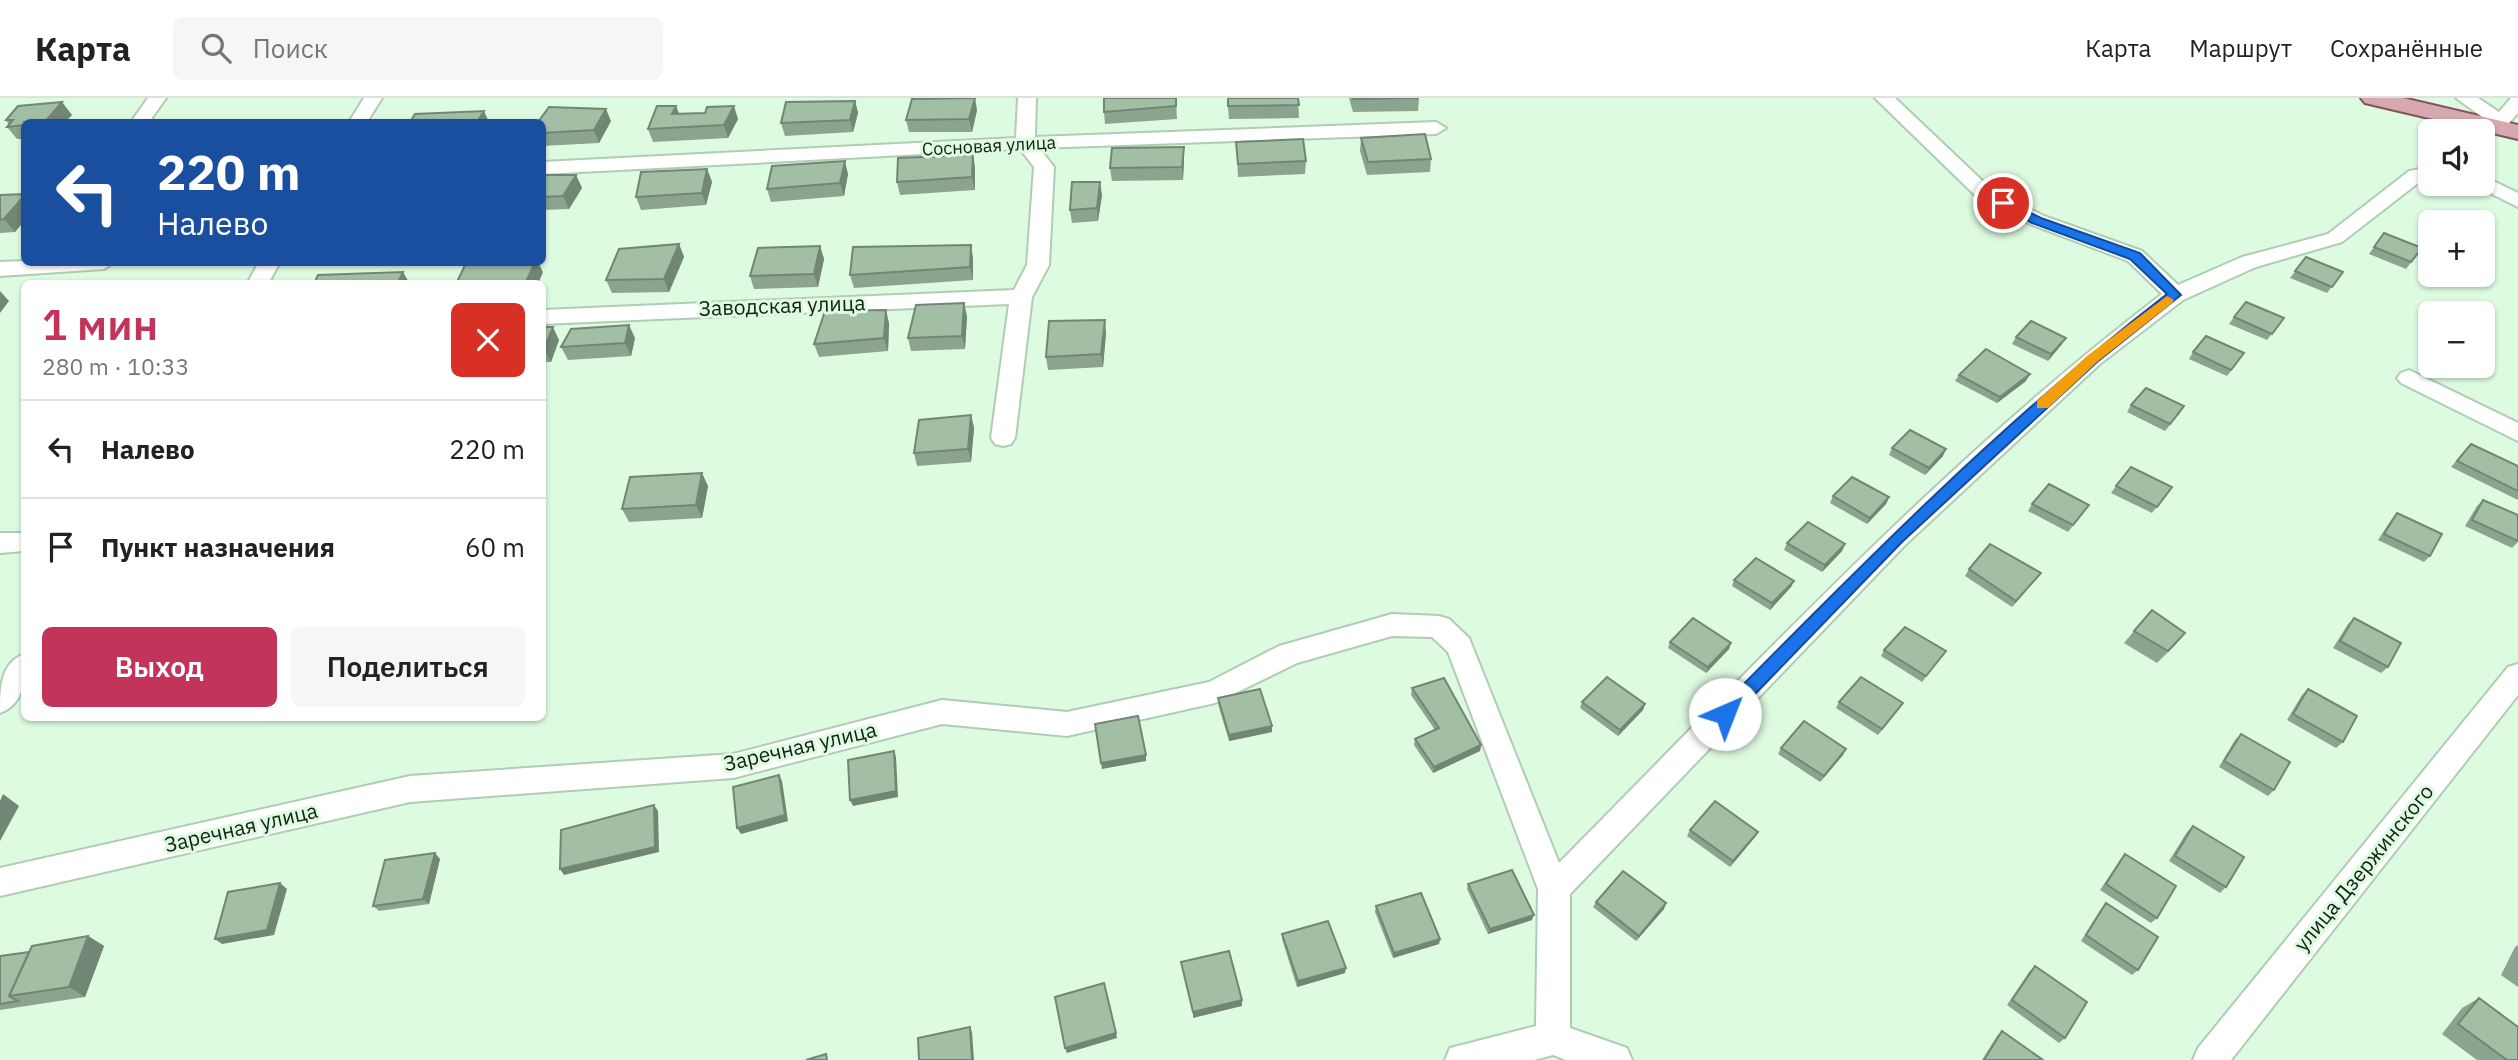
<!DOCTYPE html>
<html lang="ru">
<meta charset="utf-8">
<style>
body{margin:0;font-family:"IBM Plex Sans",sans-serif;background:#f6f6f6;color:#222;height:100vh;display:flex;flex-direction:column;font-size:26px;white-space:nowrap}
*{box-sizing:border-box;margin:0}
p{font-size:23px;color:#767676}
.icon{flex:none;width:38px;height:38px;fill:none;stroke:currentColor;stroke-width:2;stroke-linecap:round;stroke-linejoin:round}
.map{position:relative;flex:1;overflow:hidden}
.side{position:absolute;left:21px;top:182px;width:525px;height:441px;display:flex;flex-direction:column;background:#fff;border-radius:10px;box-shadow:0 2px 5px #0004}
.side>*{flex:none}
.guide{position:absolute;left:21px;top:21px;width:525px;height:147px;border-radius:10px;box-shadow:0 2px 5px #0004;background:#1a4fa0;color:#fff;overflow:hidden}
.fabs{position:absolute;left:2418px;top:21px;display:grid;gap:14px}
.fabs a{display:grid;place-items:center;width:77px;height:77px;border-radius:10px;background:#fff;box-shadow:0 2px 5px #0004;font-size:35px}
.pin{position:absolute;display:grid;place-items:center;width:60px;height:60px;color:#fff;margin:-30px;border:4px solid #fff;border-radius:50%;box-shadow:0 2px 7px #0007}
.me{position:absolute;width:77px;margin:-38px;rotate:44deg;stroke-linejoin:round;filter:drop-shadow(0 0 5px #0008)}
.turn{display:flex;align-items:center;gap:24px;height:147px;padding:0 21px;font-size:32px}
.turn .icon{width:91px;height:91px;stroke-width:2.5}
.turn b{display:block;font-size:49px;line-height:60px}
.round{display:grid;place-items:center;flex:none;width:74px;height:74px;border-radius:10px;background:#f6f6f6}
.headline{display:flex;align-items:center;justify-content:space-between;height:119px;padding:0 21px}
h1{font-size:42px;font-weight:600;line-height:52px;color:#c3345a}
.action{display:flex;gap:14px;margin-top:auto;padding:14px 21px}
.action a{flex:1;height:80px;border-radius:10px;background:#c3345a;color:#fff;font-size:28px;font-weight:600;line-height:80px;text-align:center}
.action a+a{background:#f6f6f6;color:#222}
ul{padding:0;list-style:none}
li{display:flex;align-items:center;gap:21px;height:98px;padding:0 21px;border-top:2px solid #e0e0e0}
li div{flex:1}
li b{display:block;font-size:26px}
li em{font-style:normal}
header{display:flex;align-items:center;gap:42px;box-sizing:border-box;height:98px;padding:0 35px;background:#fff;border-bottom:2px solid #e0e0e0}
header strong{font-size:33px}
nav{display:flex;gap:38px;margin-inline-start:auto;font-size:24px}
.search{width:490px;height:63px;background:#f6f6f6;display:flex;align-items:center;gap:18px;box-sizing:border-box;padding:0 24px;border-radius:10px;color:#767676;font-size:26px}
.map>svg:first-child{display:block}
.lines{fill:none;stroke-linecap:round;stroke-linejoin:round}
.minor-casing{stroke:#b0cdb4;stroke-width:4}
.major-casing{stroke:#805458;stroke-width:4}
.minor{fill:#fff;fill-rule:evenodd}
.major{fill:#d6a9b0;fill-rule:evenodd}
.wall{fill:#8ba48f}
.shaded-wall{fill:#718674}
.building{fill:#a2bfa6;stroke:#718674;stroke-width:2}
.route{fill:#1a73e8;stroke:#114b97;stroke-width:2}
.slow{fill:#f59e0b}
.labels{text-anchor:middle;stroke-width:6;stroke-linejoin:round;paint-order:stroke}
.far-street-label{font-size:18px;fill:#151f16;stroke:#ddfbe0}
.street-label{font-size:21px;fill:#151f16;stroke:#ddfbe0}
</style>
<header>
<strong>Карта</strong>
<div class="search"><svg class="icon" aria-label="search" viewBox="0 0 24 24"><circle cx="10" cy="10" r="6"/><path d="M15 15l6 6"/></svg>Поиск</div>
<nav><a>Карта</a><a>Маршрут</a><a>Сохранённые</a></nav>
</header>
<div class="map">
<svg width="2518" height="962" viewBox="0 0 2518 962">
<rect width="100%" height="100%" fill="#ddfbe0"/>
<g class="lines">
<defs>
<g id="minor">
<polygon points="148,0 166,0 149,24 131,24"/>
<polygon points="364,0 382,0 367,24 349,24"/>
<polygon points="1018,0 1036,0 1035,39 1436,24 1446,30 1436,36 1039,50 1054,69 1049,167 1032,199 1015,340 1011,346 1003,348 995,346 991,340 1009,206 542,226 542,212 1014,192 1027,167 1034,69 1020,51 542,76 542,64 1016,40"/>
<path d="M1875 0H1895L1992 92 2044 118 2142 153 2178 187 2242 159 2328 136 2409 73 2431 69V81L2422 82 2342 144 2256 169 2183 202 2100 266 1905 447 1570 796V930L1627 950 1632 962H1566L1553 957 1534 962H1445L1450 950 1536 928 1538 791 1448 554 1432 539 1392 538 1297 565 1215 605 1067 638 942 626 733 680 410 704 0 798V770L410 678 733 656 942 602 1067 614 1209 584 1279 548 1392 516 1439 518 1449 521 1469 540 1559 765C1753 569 1942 364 2162 196L2128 163 2030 126 1978 100Z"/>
<polygon points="2456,0 2478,0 2499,14 2511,0 2518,0 2518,15 2502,33 2495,35 2485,29 2489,24"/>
<polygon points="2483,78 2518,95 2518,109 2476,88 2474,86 2483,86"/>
<polygon points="24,163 24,164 114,164 104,171 0,178 0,164"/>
<polygon points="259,164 280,164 268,186 247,186"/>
<polygon points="2409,272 2518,325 2518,343 2401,285 2397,280 2401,275"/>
<polygon points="0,435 24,435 24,453 0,455"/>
<path d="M24 556C26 578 25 606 0 615 0 591 0 565 24 556Z"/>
<polygon points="2518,566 2518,597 2231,962 2193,962 2198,950 2508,569"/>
</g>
<polygon id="major" points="2361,0 2403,0 2518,27 2518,41 2365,5"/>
</defs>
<use href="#minor" class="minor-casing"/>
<use href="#major" class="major-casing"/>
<use href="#minor" class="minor"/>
<use href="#major" class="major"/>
</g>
<g class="wall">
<polygon points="1176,0 1177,21 1105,26 1104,14"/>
<polygon points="1227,0 1298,0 1299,20 1229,21"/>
<polygon points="1349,0 1419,0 1418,13 1353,14"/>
<polygon points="855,3 858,15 853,34 785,38 781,25"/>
<polygon points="977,12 972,34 909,34 906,22"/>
<polygon points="679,16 738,21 728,40 653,44 648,31"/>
<polygon points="72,17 65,24 24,24 24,41 17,41 7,29 9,27 6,22"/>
<polygon points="611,23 599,45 542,48 542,24"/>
<polygon points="1361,40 1431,61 1430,74 1367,77 1360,53"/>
<polygon points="1236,44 1306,63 1305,76 1238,79"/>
<polygon points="973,57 975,70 975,92 900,97 897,84"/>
<polygon points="1184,62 1183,82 1112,83 1110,70"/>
<polygon points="707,71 712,84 706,107 641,112 636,99"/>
<polygon points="848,76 844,98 771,104 767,91"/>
<polygon points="542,77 576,77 582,90 569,111 542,112"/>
<polygon points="24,96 24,123 15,134 0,135 0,97"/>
<polygon points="1102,97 1098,123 1072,125 1070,112"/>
<polygon points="2384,135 2422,150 2406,171 2369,156"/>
<polygon points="679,146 684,159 669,194 612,195 606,182"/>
<polygon points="820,148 824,161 818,189 754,191 750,178"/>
<polygon points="2306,159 2343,174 2327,195 2290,180"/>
<polygon points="973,160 973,182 854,190 850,177"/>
<polygon points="967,218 965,251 911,253 908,240"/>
<polygon points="2234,219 2284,220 2267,242 2229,226"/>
<polygon points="889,225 888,253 819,259 814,246"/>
<polygon points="542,229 559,242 551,264 542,264"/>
<polygon points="1106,235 1103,269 1048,272 1046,259"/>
<polygon points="2016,239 2062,246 2048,263 2012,246"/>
<polygon points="635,240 631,258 568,262 561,249"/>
<polygon points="2193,254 2244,255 2227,278 2189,261"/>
<polygon points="1959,277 2026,283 1997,305 1955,283"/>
<polygon points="2131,307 2180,315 2165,333 2127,314"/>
<polygon points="971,317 974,330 971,364 917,368 914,355"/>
<polygon points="2471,346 2518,368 2518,402 2451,369"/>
<polygon points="1892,350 1943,358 1925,377 1889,357"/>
<polygon points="708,388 702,420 629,424 622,411"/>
<polygon points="2116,388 2172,389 2152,415 2111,395"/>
<polygon points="1833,398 1889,399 1886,406 1867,426 1830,405"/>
<polygon points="2483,402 2518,417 2518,444 2512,450 2465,428 2477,408"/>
<polygon points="2032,406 2089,407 2068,434 2028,413"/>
<polygon points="2397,415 2430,458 2424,464 2378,442 2391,422"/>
<polygon points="1787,445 1845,446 1842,453 1822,474 1784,452"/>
<polygon points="1969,471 2041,475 2012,509 1965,478"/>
<polygon points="1734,482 1794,483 1791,489 1770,512 1732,488"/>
<polygon points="2354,520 2388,569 2381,575 2333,550 2348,526"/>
<polygon points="2134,533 2185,535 2157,565 2124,545"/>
<polygon points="1670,544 1731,545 1729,551 1706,575 1668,550"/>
<polygon points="1884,552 1946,553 1922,584 1881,558"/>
<polygon points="1412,590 1481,647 1480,653 1433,675 1414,647 1415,641 1435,632 1411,597"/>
<polygon points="2308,591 2343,644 2336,650 2287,622 2302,597"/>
<polygon points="1218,600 1272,634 1229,643 1218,606"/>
<polygon points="1582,604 1645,606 1643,612 1618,638 1580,610"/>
<polygon points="1839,604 1899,611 1878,637 1836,610"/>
<polygon points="2241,636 2274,692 2268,698 2219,669 2235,642"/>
<polygon points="1781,650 1843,657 1820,684 1778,656"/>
<polygon points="2193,728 2226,789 2220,795 2169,763 2187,734"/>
<polygon points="1690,732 1758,734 1755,739 1730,769 1687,738"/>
<polygon points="2125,756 2157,820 2151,825 2100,792 2120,762"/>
<polygon points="440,761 429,806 379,813 373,808"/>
<polygon points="1468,786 1532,822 1488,836 1467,791"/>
<polygon points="1596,804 1666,805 1664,811 1636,843 1593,809"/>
<polygon points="2106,805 2138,872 2132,877 2081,843 2101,811"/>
<polygon points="1376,808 1440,841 1439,846 1393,860 1375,814"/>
<polygon points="1282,836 1345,875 1297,889 1282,841"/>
<polygon points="88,838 104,848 85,899 0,912 0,858 29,854"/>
<polygon points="2518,847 2518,889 2501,877 2515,849"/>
<polygon points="2035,868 2065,940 2059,945 2007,907 2029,874"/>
<polygon points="2479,900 2518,962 2477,962 2442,936 2462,910"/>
<polygon points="2002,933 2043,962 1982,962 1997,938"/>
</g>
<g class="shaded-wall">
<polygon points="975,0 977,12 972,34 969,21"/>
<polygon points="855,3 858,15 853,34 850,22"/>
<polygon points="62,4 72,17 65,24 45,24"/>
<polygon points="676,8 681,20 672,16"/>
<polygon points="734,8 738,21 728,40 724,27"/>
<polygon points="606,11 611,23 599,45 594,32"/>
<polygon points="484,13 489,24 477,24"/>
<polygon points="1184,49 1184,62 1183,82 1182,69"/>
<polygon points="973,57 975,70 975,92 972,79"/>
<polygon points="845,63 848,76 844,98 840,85"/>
<polygon points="707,71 712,84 706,107 702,95"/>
<polygon points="576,77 582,90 569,111 563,98"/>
<polygon points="1100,84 1102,97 1098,123 1097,110"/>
<polygon points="24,98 24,123 15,134 4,121"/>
<polygon points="679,146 684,159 669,194 664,181"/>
<polygon points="971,147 973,160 973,182 970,169"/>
<polygon points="820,148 824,161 818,189 814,176"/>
<polygon points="535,164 538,164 543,174 538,186 526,186 526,184"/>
<polygon points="403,174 410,186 397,186"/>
<polygon points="0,193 9,203 0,215"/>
<polygon points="964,205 967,218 965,251 962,238"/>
<polygon points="886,212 889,225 888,253 884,240"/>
<polygon points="1105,222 1106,235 1103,269 1101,256"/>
<polygon points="629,227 635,240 631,258 625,245"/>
<polygon points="553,229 559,242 551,264 544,251"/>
<polygon points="2066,240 2062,246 2048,263 2051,256"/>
<polygon points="2030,276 2026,283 1997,305 2000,299"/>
<polygon points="971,317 974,330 971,364 968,351"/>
<polygon points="1946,351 1943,358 1925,377 1929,370"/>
<polygon points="702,375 708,388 702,420 696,407"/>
<polygon points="1889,399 1886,406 1867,426 1870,420"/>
<polygon points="1845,446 1842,453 1822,474 1825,467"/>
<polygon points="2041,475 2036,481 2012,509 2016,503"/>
<polygon points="1794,483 1791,489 1770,512 1772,505"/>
<polygon points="2185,535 2175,547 2157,565 2168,553"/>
<polygon points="1731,545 1729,551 1706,575 1708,569"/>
<polygon points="1645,606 1643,612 1618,638 1620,632"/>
<polygon points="1272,628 1272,634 1229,643 1229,637"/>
<polygon points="1481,647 1480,653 1433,675 1434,669"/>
<polygon points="1846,651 1843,657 1820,684 1824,678"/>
<polygon points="894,653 896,659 898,699 853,708 850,702"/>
<polygon points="1146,657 1146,663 1102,671 1101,665"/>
<polygon points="779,677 782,683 788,723 741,736 737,730"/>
<polygon points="3,696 19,708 0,743 0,703"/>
<polygon points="654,707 658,713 659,754 564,777 560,771"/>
<polygon points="1758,734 1755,739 1730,769 1733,763"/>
<polygon points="435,755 440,761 429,806 423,801"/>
<polygon points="280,785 287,791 274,837 222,846 215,841"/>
<polygon points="1666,805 1664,811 1636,843 1639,838"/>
<polygon points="1534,817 1532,822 1488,836 1490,831"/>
<polygon points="88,838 104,848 85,899 69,889"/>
<polygon points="1440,841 1439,846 1393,860 1394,855"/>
<polygon points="1346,870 1345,875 1297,889 1298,883"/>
<polygon points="1242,902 1242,908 1193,920 1193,914"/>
<polygon points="970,929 972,934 974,962 972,962"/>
<polygon points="1116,935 1117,940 1067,955 1065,950"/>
</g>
<g class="building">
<polygon points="975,0 969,21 906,22 912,1"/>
<polygon points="1104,0 1176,0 1176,8 1104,14"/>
<polygon points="1228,0 1298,0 1299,7 1228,8"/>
<polygon points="1353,0 1419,0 1353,1"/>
<polygon points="855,3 850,22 781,25 786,4"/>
<polygon points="62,4 45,24 24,24 24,27 7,29 13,22 6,22 18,8"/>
<polygon points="657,8 676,8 672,16 705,15 707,9 734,8 724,27 648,31"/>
<polygon points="549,9 606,11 594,32 542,35 542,24 538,24"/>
<polygon points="484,13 477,24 410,24 415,16"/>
<polygon points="1425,36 1431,61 1368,64 1361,40"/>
<polygon points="1303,41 1306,63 1238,66 1236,44"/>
<polygon points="1184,49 1182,69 1110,70 1112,50"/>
<polygon points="973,57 972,79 897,84 898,60"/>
<polygon points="845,63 840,85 767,91 772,68"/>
<polygon points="707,71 702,95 636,99 641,74"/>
<polygon points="542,77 576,77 563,98 542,99"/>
<polygon points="1072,84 1100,84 1097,110 1070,112"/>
<polygon points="24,96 24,98 4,121 0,122 0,97"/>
<polygon points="2483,134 2492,138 2483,150"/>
<polygon points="2384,135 2422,150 2411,164 2374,149"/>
<polygon points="679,146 664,181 606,182 619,151"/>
<polygon points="971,147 970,169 850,177 853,149"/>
<polygon points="820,148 814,176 750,178 758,150"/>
<polygon points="2306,159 2343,174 2332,189 2295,173"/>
<polygon points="535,164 526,184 508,186 456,186 466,165"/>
<polygon points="403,174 397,186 314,186 318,177"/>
<polygon points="2246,204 2284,220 2272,236 2234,219"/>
<polygon points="964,205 962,238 908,240 916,207"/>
<polygon points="886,212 884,240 814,246 825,213"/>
<polygon points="1105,222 1101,256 1046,259 1049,223"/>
<polygon points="2031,223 2066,240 2051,256 2016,239"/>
<polygon points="629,227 625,245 561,249 571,231"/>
<polygon points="542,229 553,229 544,251 542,251"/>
<polygon points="2206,238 2244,255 2231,272 2193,254"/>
<polygon points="1986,251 2030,276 2000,299 1959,277"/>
<polygon points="2146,290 2184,308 2170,326 2131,307"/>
<polygon points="971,317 968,351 914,355 919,322"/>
<polygon points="1910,332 1946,351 1929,370 1892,350"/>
<polygon points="2471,346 2518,368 2518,393 2457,363"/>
<polygon points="2131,369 2172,389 2157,409 2116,388"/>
<polygon points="702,375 696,407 622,411 630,379"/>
<polygon points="1852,379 1889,399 1870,420 1833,398"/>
<polygon points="2049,386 2089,407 2073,427 2032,406"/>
<polygon points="2483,402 2518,417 2518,443 2472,422"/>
<polygon points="2397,415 2442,436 2430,458 2384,436"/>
<polygon points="1808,424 1845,446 1825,467 1787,445"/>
<polygon points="1990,446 2041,475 2016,503 1969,471"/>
<polygon points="1756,460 1794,483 1772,505 1734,482"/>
<polygon points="2152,512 2185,535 2168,553 2134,533"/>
<polygon points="1693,520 1731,545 1708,569 1670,544"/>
<polygon points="2354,520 2401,545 2388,569 2340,543"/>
<polygon points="1905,529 1946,553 1926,578 1884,552"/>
<polygon points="1607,579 1645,606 1620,632 1582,604"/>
<polygon points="1861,579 1903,605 1882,631 1839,604"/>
<polygon points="1444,580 1481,647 1434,669 1415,641 1439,630 1412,590"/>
<polygon points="1260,591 1272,628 1229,637 1218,600"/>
<polygon points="2308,591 2357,618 2343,644 2293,616"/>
<polygon points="1138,618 1146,657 1101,665 1095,626"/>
<polygon points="1804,623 1846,651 1824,678 1781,650"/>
<polygon points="2241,636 2290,664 2274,692 2224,663"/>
<polygon points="894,653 896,693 850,702 848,662"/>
<polygon points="779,677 785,717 737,730 733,689"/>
<polygon points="1715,703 1758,734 1733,763 1690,732"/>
<polygon points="654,707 655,749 560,771 561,732"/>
<polygon points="2193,728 2244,759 2226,789 2175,758"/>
<polygon points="435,755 423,801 373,808 385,762"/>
<polygon points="2125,756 2176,788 2157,820 2106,786"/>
<polygon points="1512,772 1534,817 1490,831 1468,786"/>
<polygon points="1623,773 1666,805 1639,838 1596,804"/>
<polygon points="280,785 267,832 215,841 228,794"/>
<polygon points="1421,795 1440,841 1394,855 1376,808"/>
<polygon points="2106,805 2158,839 2138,872 2086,837"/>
<polygon points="1328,823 1346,870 1298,883 1282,836"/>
<polygon points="88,838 69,889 9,898 32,848"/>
<polygon points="1229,853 1242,902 1193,914 1181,864"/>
<polygon points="29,854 9,898 18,903 0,906 0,858"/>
<polygon points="2035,868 2087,904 2065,940 2012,902"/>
<polygon points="1104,885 1116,935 1065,950 1055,899"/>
<polygon points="2479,900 2518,929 2518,962 2507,962 2458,926"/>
<polygon points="970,929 972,962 919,962 918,940"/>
<polygon points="2002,933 2043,962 1984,962"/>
<polygon points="826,956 827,962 806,962"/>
</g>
<path class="route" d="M2003 101 2041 120 2140 155 2181 197 2097 264 1902 444 1731 621H1719L1717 616 1719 611C1862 466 2005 321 2167 196L2130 161 2032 125 1998 107V102Z"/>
<polygon class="slow" points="2167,198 2174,202 2172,205 2097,264 2048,310 2037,310 2037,303 2087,258"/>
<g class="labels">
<g class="far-street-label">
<text transform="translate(989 48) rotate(-3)" y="6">Сосновая улица</text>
</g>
<g class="street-label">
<text transform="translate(782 208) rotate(-2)" y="7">Заводская улица</text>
<text transform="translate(800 649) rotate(-13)" y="7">Заречная улица</text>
<text transform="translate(241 730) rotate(-13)" y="7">Заречная улица</text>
<text transform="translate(2364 770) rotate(-51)" y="7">улица Дзержинского</text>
</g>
</g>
</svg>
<div class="fabs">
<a><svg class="icon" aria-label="sound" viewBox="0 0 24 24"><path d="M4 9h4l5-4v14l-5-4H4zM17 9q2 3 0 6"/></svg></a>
<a>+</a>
<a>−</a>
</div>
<div class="pin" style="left:2003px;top:105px;background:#d93025"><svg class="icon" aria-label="arrive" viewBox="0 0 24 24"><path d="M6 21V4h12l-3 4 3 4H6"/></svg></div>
<svg class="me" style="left:1725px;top:616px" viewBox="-20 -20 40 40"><circle r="19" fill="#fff"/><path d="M0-13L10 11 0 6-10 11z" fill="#1a73e8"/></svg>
<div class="guide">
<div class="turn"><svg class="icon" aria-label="left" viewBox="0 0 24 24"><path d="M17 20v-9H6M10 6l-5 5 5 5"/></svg><div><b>220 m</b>Налево</div></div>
</div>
<section class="side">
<div class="headline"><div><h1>1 мин</h1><p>280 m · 10:33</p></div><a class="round" style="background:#d93025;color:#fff"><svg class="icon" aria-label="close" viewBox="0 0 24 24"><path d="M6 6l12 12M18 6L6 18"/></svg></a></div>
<ul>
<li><svg class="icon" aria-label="left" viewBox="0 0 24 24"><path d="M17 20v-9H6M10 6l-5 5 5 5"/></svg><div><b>Налево</b></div><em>220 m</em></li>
<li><svg class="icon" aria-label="arrive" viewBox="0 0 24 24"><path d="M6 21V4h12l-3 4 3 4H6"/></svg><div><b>Пункт назначения</b></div><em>60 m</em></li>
</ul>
<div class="action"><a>Выход</a><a>Поделиться</a></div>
</section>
</div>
